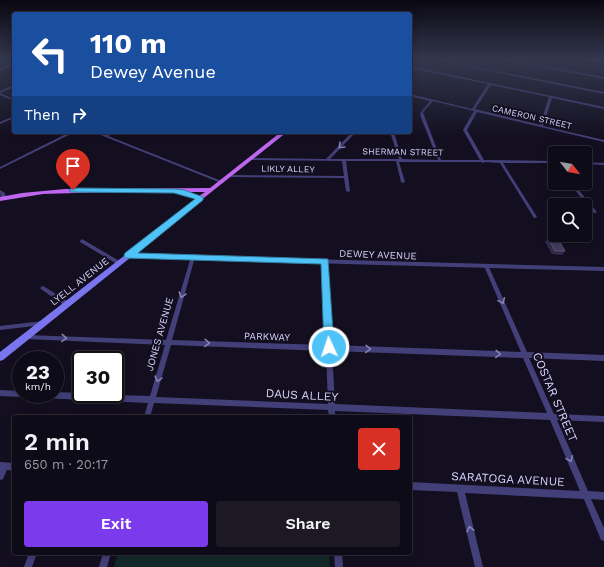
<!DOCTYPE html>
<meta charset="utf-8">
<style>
body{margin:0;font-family:"Work Sans",sans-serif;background:#1c1925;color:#f1f3f6;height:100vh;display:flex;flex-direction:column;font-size:15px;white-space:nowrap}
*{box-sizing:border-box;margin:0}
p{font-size:13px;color:#9b9ba2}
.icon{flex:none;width:22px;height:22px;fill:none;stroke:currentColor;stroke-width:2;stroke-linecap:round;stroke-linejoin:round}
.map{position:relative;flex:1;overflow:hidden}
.details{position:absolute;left:12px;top:415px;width:400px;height:140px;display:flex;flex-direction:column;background:#0e0b18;border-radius:4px;box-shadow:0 2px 10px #0003,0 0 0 1px #2e2b37}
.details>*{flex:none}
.banner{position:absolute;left:12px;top:12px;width:400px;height:122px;border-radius:4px;box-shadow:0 2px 10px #0003,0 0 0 1px #2e2b37;background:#1a4fa0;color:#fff;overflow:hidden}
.needle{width:26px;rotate:121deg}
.fabs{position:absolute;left:548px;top:146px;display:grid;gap:8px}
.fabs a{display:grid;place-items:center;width:44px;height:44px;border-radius:4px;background:#0e0b18;box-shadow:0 2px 10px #0003,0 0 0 1px #2e2b37;font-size:20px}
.speed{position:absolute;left:12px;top:351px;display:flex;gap:8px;font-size:20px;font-weight:700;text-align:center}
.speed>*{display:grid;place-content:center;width:52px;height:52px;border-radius:50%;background:#0e0b18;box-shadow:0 2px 10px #0003,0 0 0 1px #2e2b37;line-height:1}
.speed small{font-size:10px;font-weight:400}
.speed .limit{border:2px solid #111;border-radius:6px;background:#fff;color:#111}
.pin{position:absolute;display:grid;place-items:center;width:34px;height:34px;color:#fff;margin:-41px -17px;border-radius:50% 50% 50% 0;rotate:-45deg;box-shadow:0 0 4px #0007}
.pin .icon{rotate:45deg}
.me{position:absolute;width:44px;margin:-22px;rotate:357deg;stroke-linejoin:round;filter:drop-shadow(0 0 3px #0008)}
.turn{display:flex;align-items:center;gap:14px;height:84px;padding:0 12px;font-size:18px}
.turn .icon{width:52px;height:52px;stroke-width:2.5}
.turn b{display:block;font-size:28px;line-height:34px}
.then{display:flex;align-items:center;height:38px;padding:0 12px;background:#0003;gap:8px;font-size:15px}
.round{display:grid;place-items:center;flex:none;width:42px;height:42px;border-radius:4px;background:#1c1925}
.summary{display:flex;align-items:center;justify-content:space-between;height:68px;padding:0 12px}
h1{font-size:24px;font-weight:600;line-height:30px}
.cta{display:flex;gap:8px;margin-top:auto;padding:8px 12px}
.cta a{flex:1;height:46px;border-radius:4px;background:#7c3aed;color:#fff;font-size:16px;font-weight:600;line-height:46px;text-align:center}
.cta a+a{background:#1c1925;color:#f1f3f6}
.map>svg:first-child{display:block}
.green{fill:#132929}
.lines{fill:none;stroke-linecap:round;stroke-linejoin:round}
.minor{fill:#434079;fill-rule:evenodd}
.tertiary{fill:#434079;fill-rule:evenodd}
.secondary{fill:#7a75ef;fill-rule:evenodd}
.primary{fill:#be66ee;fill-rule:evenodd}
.wall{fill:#322b4b}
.building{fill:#433d5e;stroke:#5b5476}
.oneway{stroke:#8682b3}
.route{fill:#4fc3f7;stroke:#337fa1}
.labels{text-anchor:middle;stroke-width:4;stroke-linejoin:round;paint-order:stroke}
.far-street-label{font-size:9px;fill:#d8d3fa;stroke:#130f20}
.street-label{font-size:10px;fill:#d8d3fa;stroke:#130f20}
.near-street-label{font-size:12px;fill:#d8d3fa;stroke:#130f20}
</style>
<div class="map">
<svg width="604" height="567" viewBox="0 0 604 567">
<rect width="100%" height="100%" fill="#130f20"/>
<polygon class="green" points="118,553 329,553 330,567 114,567"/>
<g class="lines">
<g class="minor">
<polygon points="430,59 434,59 604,92 604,94"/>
<polygon points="499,59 504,59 604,77 604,79"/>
<polygon points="582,59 587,59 604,62 604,64"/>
<polygon points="14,63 14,65 0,70 0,68"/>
<path d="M410 66 604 107V109L552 98 543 126 604 140V142L477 112 467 130 484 160 555 161V163H503L537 217 535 218H534L500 163 485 162 483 163 481 162H399L405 182 403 183 401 182 396 161H346L350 191 348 192 346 191 344 178 229 177 227 176 229 175 344 176 342 161 250 160 248 159 250 158 326 159 352 132H356L330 159H399L390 132H394L402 159 438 160 420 115 421 112 430 101 410 96V94L472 109 488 84 410 68ZM491 85 549 97 540 125 475 109ZM433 101 474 111 463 130 480 160H441L424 115 423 112Z"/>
<polygon points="0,93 14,99 14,101 0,95"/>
<polygon points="70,132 75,132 0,169 0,167"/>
<polygon points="93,132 98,132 105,135 111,132 116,132 108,136 224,182 223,183 221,183"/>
<polygon points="585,162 604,163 604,165 585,164"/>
<polygon points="569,183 573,183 596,211 596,213 594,213"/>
<polygon points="82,239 121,262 121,264 117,264 80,242 80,241"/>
<path d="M193 255 195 257 172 340 326 345 323 261 325 259 327 261 332 345 521 352 484 266V265H488L527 352 604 355V361L529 358 554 414 604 416V422L557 420 588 491 604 492V500L591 499 604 528V541L601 540 584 499 465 493 483 567H475L457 492 410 490V482L580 491 550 420 335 411V417H329L328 410 154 403 150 417H144L148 403 0 396V390L21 391V394H55V392L81 393V394L150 396 165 345 26 339H24L23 337 24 335H26L166 340 191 257ZM171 345 326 351 328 404 156 397ZM332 351 523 358 547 413 335 404Z"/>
<polygon points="43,286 69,302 70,304 69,306 65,306 41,289 40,288 41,287"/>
<polygon points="43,321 45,321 46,323 45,325 43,325 0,330 0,326"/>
<polygon points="0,462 14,463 14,471 7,470 3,479 0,480"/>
<polygon points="29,553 37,553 32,567 24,567"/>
<polygon points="103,553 111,553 107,567 99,567"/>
<polygon points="334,553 342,553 343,567 335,567"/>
</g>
<g class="tertiary">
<polygon points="14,85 14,87 0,93 0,91"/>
<polygon points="14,116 14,118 0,124 0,122"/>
<path d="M0 190 5 193 6 198V199L4 200C0 199 0 193 0 190Z"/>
<polygon points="128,254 604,267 604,271 128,258 125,256"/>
</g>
<polygon class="secondary" points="200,197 202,198 202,200 3,360 0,361 0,352"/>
<path class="primary" d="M281 132H287L200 201 181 193 109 192 43 194 0 201V197L22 193 65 189 210 188ZM189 192H205L199 196Z"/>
</g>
<polygon class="wall" points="548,238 565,251 562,255 552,254 545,242"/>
<polygon class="building" points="548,238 558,239 565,251 555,251"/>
<defs><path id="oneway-chevron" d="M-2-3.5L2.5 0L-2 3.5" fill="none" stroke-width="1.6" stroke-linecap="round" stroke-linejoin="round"/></defs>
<g class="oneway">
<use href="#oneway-chevron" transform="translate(341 146) rotate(135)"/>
<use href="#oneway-chevron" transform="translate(182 295) rotate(106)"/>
<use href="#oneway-chevron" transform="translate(502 301) rotate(66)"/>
<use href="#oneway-chevron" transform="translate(64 338) rotate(2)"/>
<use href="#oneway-chevron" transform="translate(207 343) rotate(2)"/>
<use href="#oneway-chevron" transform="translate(368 349) rotate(2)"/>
<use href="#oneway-chevron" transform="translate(498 354) rotate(2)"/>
<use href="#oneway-chevron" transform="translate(158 379) rotate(106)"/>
<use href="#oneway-chevron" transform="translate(570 459) rotate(66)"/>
<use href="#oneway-chevron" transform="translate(470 529) rotate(-103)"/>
</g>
<linearGradient id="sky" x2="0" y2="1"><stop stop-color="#0a0812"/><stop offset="0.43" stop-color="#33374e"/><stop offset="1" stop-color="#33374e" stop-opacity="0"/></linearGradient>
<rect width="604" height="138" fill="url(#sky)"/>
<polygon class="route" points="73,188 174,189 184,190 203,197 203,200 138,253 328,259 334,347 333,351 329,352 325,351 324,347 321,264 125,258 124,256 125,253 195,199 174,193 70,192 70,189"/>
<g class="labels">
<g class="far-street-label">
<text transform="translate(532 117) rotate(13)" y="3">CAMERON STREET</text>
<text transform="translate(403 152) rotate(1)" y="3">SHERMAN STREET</text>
<text transform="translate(288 169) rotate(1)" y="3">LIKLY ALLEY</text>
</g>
<g class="street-label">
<text transform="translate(378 254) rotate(2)" y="4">DEWEY AVENUE</text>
<text transform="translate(79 281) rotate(-38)" y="4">LYELL AVENUE</text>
<text transform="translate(159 334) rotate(-74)" y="4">JONES AVENUE</text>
<text transform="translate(267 336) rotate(2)" y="4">PARKWAY</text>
</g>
<g class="near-street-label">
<text transform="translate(302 395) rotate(3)" y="4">DAUS ALLEY</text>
<text transform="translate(555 397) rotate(67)" y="4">COSTAR STREET</text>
<text transform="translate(508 479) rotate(3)" y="4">SARATOGA AVENUE</text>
</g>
</g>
</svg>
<div class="fabs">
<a><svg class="needle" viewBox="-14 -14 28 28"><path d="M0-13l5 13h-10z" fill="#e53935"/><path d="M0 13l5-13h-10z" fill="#9b9ba2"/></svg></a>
<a><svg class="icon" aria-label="search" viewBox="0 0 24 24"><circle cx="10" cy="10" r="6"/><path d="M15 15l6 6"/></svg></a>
</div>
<div class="speed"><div>23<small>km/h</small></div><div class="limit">30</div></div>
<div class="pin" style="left:73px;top:190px;background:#d93025"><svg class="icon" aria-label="arrive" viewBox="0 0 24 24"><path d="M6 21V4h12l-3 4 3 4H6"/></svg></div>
<svg class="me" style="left:329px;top:347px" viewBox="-20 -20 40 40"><circle r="17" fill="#4fc3f7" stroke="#fff" stroke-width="3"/><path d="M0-11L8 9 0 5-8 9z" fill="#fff"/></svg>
<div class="banner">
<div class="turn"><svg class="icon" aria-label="left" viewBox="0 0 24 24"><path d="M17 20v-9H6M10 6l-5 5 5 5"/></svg><div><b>110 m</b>Dewey Avenue</div></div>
<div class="then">Then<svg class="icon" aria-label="right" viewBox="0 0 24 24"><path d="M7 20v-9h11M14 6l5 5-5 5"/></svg></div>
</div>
<section class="details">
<div class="summary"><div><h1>2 min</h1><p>650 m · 20:17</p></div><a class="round" style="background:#d93025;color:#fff"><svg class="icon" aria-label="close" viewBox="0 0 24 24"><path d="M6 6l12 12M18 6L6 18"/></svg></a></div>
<div class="cta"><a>Exit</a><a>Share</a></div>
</section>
</div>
